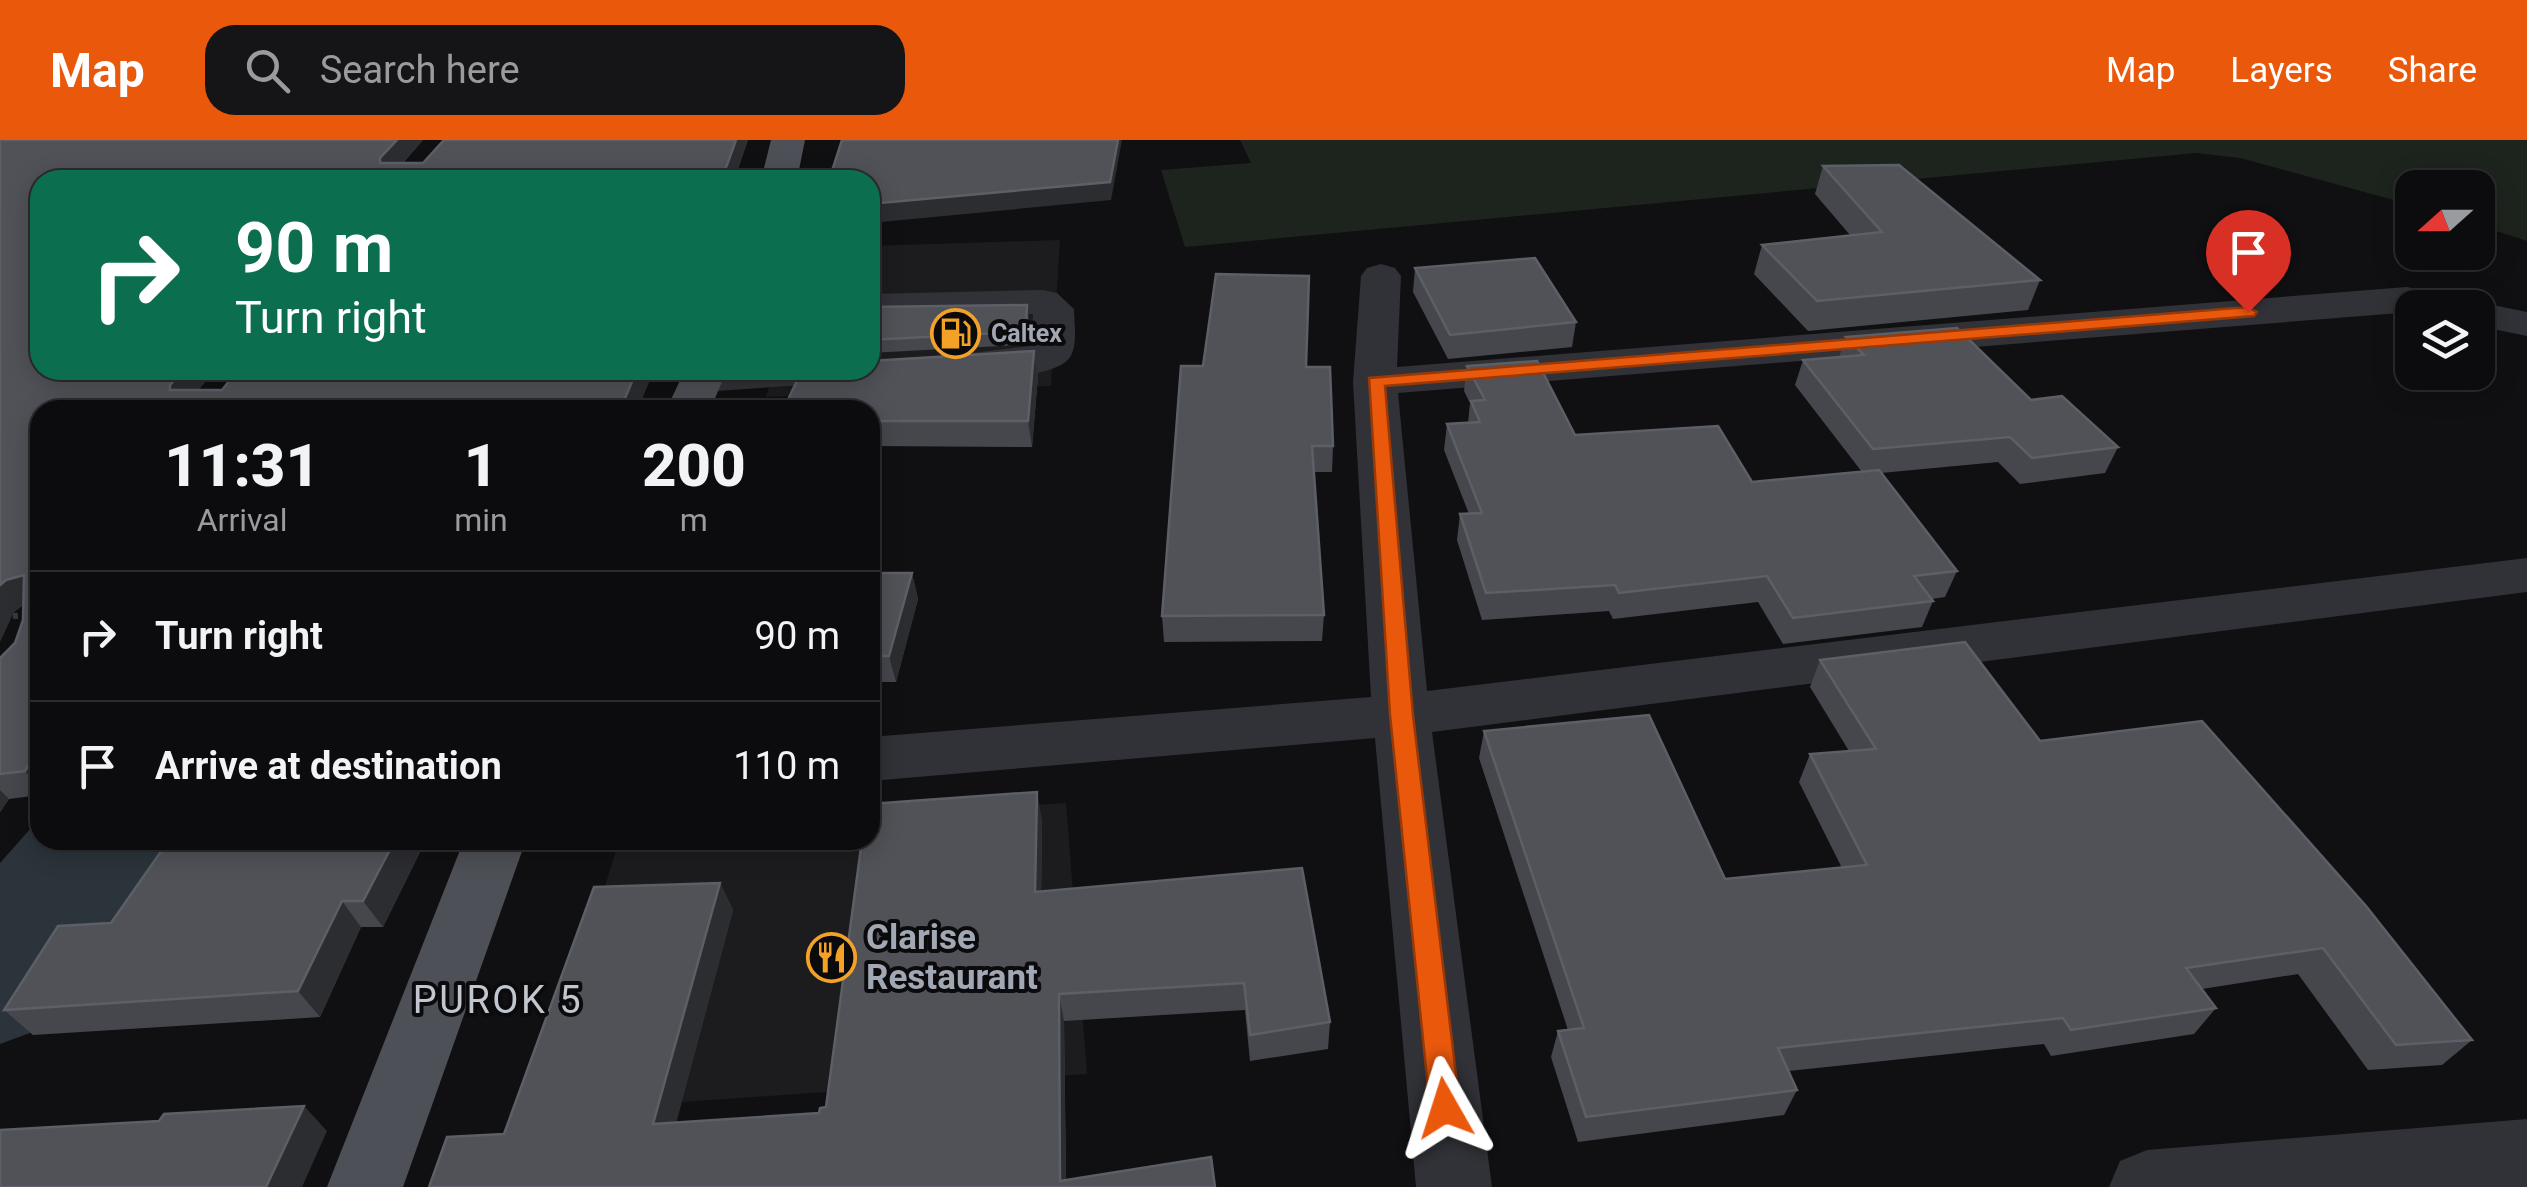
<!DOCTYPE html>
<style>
body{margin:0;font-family:Roboto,sans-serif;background:#151517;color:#f1f3f6;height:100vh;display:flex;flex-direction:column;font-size:38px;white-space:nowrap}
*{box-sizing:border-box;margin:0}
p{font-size:32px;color:#9a9b9e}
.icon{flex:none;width:55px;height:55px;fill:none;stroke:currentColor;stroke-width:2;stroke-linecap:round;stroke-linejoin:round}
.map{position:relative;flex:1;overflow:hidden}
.panel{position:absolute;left:30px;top:260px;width:850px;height:450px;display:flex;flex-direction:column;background:#0c0c0e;border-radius:30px;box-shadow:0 5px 25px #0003,0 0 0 2px #2c2c2e}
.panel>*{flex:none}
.guide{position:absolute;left:30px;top:30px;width:850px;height:210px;border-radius:30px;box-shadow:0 5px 25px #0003,0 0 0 2px #2c2c2e;background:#0b6e4f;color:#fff;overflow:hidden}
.needle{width:65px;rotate:249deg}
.tools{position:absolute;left:2395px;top:30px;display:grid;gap:20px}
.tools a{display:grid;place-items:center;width:100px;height:100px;border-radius:20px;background:#0c0c0e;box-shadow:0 5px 25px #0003,0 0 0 2px #2c2c2e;font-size:50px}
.pin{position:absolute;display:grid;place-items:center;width:85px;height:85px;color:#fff;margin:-102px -42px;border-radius:50% 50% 50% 0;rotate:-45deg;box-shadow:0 0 10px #0007}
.pin .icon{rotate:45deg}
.me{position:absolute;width:110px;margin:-55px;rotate:354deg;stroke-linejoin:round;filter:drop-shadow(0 0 8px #0008)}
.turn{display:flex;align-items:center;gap:35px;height:210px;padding:0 40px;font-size:45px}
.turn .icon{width:130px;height:130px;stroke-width:2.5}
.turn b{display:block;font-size:70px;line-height:85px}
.eta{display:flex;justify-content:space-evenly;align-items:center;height:170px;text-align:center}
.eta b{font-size:60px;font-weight:800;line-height:70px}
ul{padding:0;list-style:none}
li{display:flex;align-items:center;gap:30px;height:130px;padding:0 40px;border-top:2px solid #2c2c2e}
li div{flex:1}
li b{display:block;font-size:38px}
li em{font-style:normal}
header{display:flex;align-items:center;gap:60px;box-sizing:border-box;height:140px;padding:0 50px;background:#ea580c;color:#fff}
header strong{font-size:48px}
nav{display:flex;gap:55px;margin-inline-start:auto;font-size:35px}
.search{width:700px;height:90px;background:#151517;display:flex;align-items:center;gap:25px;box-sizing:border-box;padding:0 35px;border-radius:30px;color:#9a9b9e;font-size:38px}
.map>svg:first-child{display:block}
.built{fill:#1c1c1f}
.green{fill:#1d241d}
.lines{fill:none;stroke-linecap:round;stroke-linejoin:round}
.river{fill:#2a343a;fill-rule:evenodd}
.path{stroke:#37393e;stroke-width:6;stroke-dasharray:5 8;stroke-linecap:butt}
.minor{fill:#313237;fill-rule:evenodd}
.major{fill:#4d5056;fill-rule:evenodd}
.wall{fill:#46474d}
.shaded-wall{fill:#2c2d31}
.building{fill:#505258;stroke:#5c5f66;stroke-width:2.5}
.route{fill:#ea580c;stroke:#983908;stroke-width:2.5}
.labels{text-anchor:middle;stroke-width:8;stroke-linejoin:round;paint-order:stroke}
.far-poi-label{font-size:25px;font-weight:bold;fill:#a1a8b3;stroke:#0b0b0d;text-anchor:start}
.near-poi-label{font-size:35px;font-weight:bold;fill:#a1a8b3;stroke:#0b0b0d;text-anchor:start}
.near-neighbourhood-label{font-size:38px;letter-spacing:2.5px;fill:#c2c6cf;stroke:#0b0b0d}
</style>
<header>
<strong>Map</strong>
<div class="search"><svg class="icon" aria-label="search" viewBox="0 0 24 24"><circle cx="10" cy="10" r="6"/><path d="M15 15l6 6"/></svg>Search here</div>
<nav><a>Map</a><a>Layers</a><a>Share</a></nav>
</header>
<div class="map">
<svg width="2527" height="1047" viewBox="0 0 2527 1047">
<rect width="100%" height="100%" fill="#101012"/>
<g class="built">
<polygon points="1060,100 1051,246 766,257 774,230 870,230 870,106"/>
<polygon points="1066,663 1087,934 537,972 619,700 870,700 870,675"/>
</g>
<polygon class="green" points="1240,0 2527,0 2527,101 2478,85 2478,48 2412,48 2412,65 2240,18 2196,13 1185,107 1161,30 1251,23"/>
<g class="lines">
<polygon class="river" points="40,678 40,700 183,700 161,741 57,883 0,904 0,723"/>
<polyline class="path" points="0,477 40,474"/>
<g class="minor">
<polygon points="1381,124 1395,128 1401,136 1397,227 2407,147 2462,159 2466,165 2478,162 2527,172 2527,196 2478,186 2478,168 2412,168 2412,172 1398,253 1427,551 2527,418 2527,452 1432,592 1492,1047 1416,1047 1375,598 870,641 870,597 1371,557 1353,242 1361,136 1367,128"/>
<path d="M1043 150 1057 153 1074 169C1074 182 1078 206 1070 217 1056 240 969 240 945 234L939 225 945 216 1031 206 1033 174 870 178V154Z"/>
<polygon points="870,217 889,221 895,230 889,239 702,252 687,248 680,239 687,230 870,230"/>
<polygon points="2527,979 2527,1047 2109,1047 2120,1021 2147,1010"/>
</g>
<g class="major">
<polygon points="771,0 805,0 797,40 761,40"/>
<polygon points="685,230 727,230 710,270 666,270"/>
<polygon points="464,700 526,700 403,1047 327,1047"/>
</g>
</g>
<g class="wall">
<polygon points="0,0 423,0 403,23 423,23 444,0 748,0 734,40 40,40 40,230 215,230 198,250 222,250 238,230 654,230 637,270 40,270 40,655 9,659 0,672 0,518 15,503 23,480 23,465 14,472"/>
<polygon points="1823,26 2040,140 2028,170 1808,191 1754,134 1762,105 1850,95 1815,54"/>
<polygon points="1415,128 1576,182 1572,207 1448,219 1413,152"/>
<polygon points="870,167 1029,178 1027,203 1020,205 870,213"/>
<polygon points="1846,197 2031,260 2118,307 2105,333 2020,344 1998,322 1881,333 1957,431 1945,457 1932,459 1933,461 1922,487 1783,504 1758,462 1613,479 1609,471 1482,480 1457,400 1460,374 1469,374 1444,310 1447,284 1468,283 1470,263 1464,251 1467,226 1575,295 1752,342 1862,332 1795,245 1803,220 1839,217"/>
<polygon points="1034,211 1038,236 1032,307 870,306 870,270 784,270 784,268"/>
<polygon points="1306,227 1333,306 1332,332 1314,332 1324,475 1322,501 1164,502 1162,476"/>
<polygon points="870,433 912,433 918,459 896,542 870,542"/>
<polygon points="1820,520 2040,601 2472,900 2442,925 2368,930 2298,834 2202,849 2216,868 2194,894 2051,916 2044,904 1789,931 1797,950 1784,975 1578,1002 1551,917 1558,891 1568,890 1479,618 1484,591 1725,739 1842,728 1799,642 1810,614 1849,611 1810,547"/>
<polygon points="1042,680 1041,752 1330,882 1328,909 1250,921 1245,870 1064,881 1066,1040 429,1047 504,994 720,743 733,770 676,982 819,973 826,967"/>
<polygon points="169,700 426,700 383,787 361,787 320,877 33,895 4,870 111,783"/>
</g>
<g class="shaded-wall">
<polygon points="397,0 423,0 389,38 380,23 380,18"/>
<polygon points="736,0 748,0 734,40 720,40"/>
<polygon points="1118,0 1122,0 1111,60 870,83 870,64"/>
<polygon points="1027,165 1029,178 1027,203 1020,205 1018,192"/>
<polygon points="1034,211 1038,236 1032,307 1028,281"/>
<polygon points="183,230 215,230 184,268 170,250 170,245"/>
<polygon points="637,230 654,230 637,270 620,270"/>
<polygon points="912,433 918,459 896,542 889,516"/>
<polygon points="24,435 25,463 14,472 0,502 0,445 6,440"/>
<polygon points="40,607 40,648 25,631"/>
<polygon points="0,650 9,659 0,672"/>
<polygon points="1037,652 1042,680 1041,780 1035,752"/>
<polygon points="395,700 426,700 383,787 363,761"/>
<polygon points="720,743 733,770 669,1010 653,984"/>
<polygon points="342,761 361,787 320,877 298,851"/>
<polygon points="1059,854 1064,881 1066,1047 1060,1041"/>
<polygon points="304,966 327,991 302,1047 266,1047"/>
</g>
<g class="building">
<polygon points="0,0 397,0 380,18 380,23 423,23 444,0 736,0 727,25 720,40 40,40 40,230 183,230 170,245 170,250 222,250 238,230 637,230 620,270 40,270 40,607 25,631 0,634 0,518 15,503 23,480 24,435 6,440 0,445"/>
<polygon points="842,0 1118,0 1110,42 870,64 870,40 829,40"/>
<polygon points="1899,25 2040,140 1817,161 1762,105 1882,92 1823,26"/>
<polygon points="1535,118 1576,182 1450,195 1415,128"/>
<polygon points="1216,134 1309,136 1306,227 1330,227 1333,306 1312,306 1324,475 1162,476 1181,226 1203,226"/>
<polygon points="1027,165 1026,190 1018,192 870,200 870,167"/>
<polygon points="1957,188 2031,260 2062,256 2118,307 2032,318 2010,297 1873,309 1803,220 1864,215 1846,197"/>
<polygon points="1034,211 1028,281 870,281 870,270 799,270 799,269 784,268 802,230 870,230 870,221"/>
<polygon points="1537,221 1575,295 1718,286 1752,342 1879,330 1957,431 1914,436 1933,461 1793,478 1767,436 1619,453 1615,445 1486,453 1460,374 1482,373 1447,284 1480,282 1471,261 1485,260 1467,226"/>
<polygon points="870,433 912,433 889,516 870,516"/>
<polygon points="1965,502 2040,601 2202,581 2366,766 2472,900 2396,905 2323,808 2186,828 2216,868 2071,890 2063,878 1778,908 1797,950 1586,977 1558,891 1584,888 1484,591 1649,575 1725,739 1867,725 1810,614 1876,609 1820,520"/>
<polygon points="1037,652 1035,752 1302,728 1330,882 1250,895 1244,843 1059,854 1060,1041 1211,1017 1215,1047 429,1047 447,997 504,994 594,747 720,743 653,984 819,973 820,968 826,967 862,700 870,700 870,664"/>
<polygon points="169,700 395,700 363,761 342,761 298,851 4,870 58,786 111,783"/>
<polygon points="304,966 266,1047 0,1047 0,990 159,981 164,974"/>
</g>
<polygon class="route" points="2248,167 2257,172 2254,176 1385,246 1413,575 1460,968 1455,978 1445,982 1434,978 1430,968 1390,575 1369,238"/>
<defs>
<symbol id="fuel-ring" viewBox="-11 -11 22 22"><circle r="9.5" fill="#0b0b0d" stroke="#f3a127" stroke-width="1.5"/><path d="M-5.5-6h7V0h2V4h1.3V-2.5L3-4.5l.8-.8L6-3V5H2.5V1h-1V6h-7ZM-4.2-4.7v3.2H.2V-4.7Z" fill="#f3a127"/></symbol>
<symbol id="restaurant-ring" viewBox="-11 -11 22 22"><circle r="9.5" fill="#0b0b0d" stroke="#f3a127" stroke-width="1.5"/><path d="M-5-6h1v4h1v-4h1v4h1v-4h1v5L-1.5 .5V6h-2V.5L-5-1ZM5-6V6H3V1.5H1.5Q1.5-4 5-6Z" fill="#f3a127"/></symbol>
</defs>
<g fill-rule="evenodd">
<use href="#fuel-ring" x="928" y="166" width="55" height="55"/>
<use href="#restaurant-ring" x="804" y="790" width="55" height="55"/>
</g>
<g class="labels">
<g class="far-poi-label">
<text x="991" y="202">Caltex</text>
</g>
<g class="near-poi-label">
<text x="866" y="809">Clarise<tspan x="866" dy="40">Restaurant</tspan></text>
</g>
<g class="near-neighbourhood-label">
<text x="498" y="873">PUROK 5</text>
</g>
</g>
</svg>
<div class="tools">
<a><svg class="needle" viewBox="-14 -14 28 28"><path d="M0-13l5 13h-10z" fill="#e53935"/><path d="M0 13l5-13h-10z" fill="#9a9b9e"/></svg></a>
<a><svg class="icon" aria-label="layers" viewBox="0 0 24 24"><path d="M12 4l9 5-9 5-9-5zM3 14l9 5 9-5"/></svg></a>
</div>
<div class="pin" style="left:2248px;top:172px;background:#d93025"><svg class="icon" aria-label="arrive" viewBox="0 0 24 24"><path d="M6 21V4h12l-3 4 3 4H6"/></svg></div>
<svg class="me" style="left:1445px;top:968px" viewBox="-20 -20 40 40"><path d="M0-17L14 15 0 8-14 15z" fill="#ea580c" stroke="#fff" stroke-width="4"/></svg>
<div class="guide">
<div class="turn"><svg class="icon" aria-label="right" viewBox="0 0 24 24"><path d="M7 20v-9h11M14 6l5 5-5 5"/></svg><div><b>90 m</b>Turn right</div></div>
</div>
<section class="panel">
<div class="eta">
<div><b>11:31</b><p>Arrival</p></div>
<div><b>1</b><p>min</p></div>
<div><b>200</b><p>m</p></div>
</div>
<ul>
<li><svg class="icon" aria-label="right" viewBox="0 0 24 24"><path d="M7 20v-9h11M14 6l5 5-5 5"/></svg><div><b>Turn right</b></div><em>90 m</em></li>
<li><svg class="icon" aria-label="arrive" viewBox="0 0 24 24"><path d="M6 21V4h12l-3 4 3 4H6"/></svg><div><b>Arrive at destination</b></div><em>110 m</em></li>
</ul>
</section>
</div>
